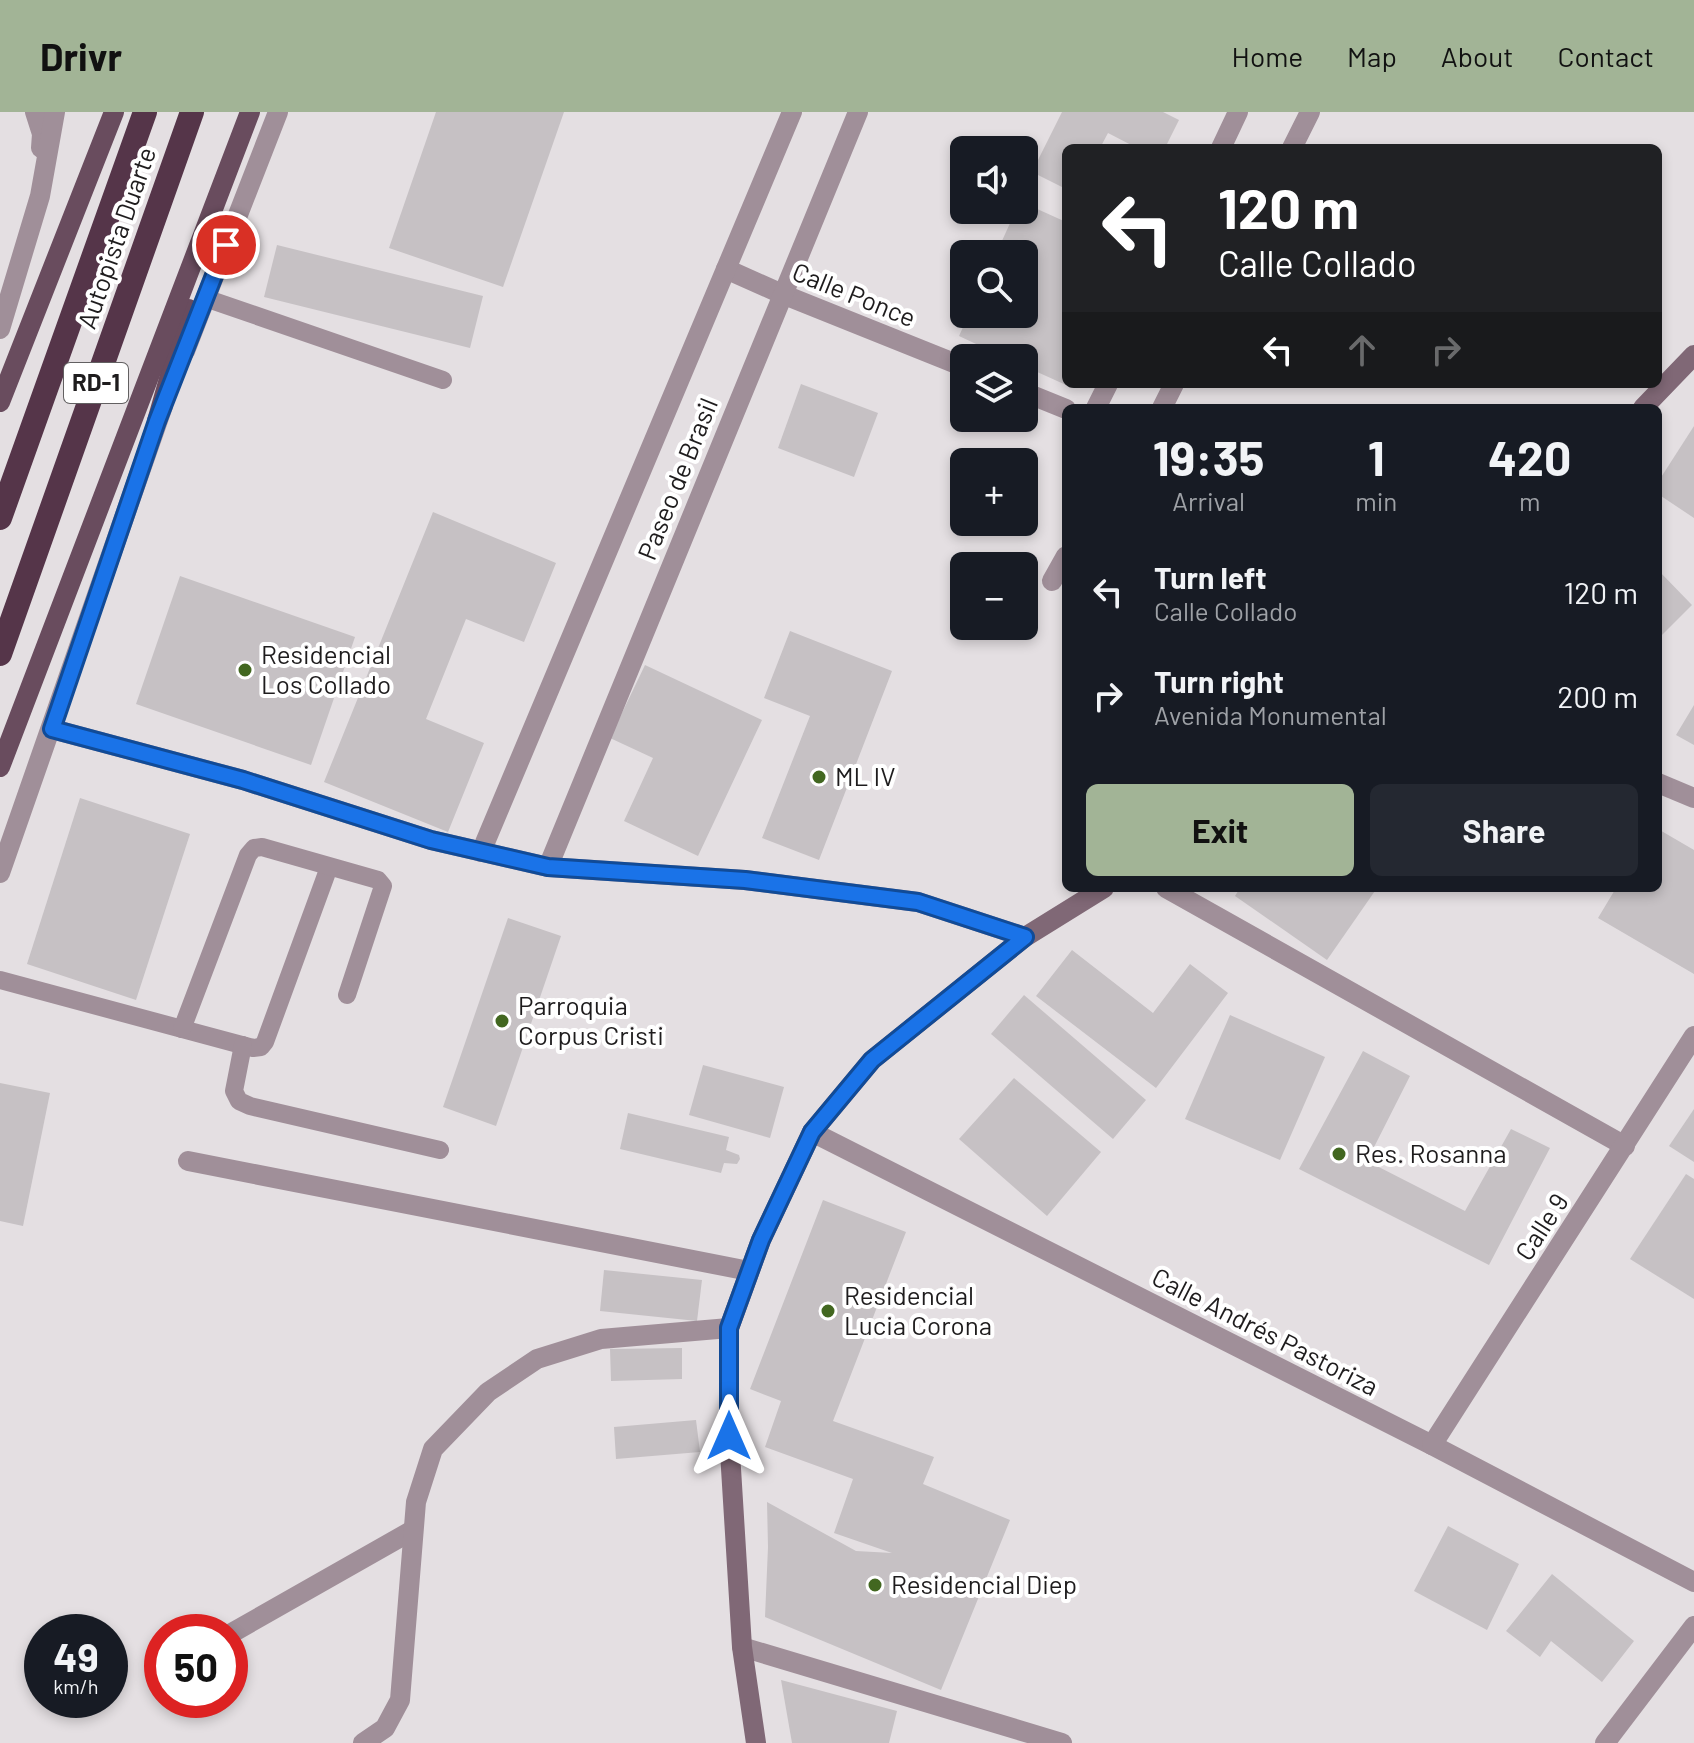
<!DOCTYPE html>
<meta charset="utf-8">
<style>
body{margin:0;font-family:Barlow,sans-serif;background:#242831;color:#f1f3f6;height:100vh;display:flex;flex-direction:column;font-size:30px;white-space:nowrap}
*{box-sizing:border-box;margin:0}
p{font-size:26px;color:#9ea1a6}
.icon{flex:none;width:44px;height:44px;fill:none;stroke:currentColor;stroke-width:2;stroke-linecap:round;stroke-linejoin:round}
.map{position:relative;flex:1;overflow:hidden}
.sheet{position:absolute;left:1062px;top:292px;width:600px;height:488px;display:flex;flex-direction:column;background:#171b24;border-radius:12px;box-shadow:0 4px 12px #0003}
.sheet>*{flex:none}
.guide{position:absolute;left:1062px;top:32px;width:600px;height:244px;border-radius:12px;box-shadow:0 4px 12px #0003;background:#202124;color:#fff;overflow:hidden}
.controls{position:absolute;left:950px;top:24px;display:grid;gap:16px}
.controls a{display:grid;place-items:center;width:88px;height:88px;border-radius:12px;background:#171b24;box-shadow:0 4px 12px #0003;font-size:40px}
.speed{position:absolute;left:24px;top:1502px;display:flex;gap:16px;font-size:40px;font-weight:700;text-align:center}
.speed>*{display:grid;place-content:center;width:104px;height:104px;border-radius:50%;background:#171b24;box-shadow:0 4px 12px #0003;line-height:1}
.speed small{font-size:20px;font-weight:400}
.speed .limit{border:12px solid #d22;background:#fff;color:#111}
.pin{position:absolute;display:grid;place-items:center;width:68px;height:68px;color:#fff;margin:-34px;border:4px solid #fff;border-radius:50%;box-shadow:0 2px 8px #0007}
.me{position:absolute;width:88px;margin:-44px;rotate:0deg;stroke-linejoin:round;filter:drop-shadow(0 0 6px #0008)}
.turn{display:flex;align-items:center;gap:28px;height:168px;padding:0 24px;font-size:36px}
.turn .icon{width:104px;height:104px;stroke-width:2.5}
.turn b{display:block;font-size:56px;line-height:68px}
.lanes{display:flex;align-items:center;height:76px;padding:0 24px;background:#0003;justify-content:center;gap:40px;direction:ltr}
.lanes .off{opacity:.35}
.eta{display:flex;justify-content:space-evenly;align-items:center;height:136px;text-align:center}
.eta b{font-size:48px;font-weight:700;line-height:56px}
.button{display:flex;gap:16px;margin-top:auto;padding:16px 24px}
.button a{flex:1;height:92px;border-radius:12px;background:#a2b496;color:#111;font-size:32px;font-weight:700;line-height:92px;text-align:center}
.button a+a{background:#242831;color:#f1f3f6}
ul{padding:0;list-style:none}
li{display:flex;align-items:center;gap:24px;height:104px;padding:0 24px}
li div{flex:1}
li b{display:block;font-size:30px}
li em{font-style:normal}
header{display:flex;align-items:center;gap:48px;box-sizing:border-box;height:112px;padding:0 40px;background:#a2b496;color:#111}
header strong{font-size:38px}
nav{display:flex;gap:44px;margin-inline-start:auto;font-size:28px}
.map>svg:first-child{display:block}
.building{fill:#c6c1c4}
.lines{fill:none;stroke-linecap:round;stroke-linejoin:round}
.lane{stroke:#a08f99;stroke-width:18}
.street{stroke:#a08f99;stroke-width:20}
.secondary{stroke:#806876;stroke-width:20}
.primary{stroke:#694c5e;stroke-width:20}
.highway{stroke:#553549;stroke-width:24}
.route-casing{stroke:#114b97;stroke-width:20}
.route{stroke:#1a73e8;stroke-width:14}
.poi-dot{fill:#426720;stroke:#fff;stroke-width:3}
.labels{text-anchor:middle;stroke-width:8;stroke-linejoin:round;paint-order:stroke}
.shield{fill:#fff;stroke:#626061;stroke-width:2}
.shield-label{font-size:24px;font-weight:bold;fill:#1e1c1d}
.street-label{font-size:26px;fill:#1e1c1d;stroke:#fff}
.poi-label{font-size:26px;fill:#1e1c1d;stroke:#fff;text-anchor:start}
</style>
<header>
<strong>Drivr</strong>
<nav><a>Home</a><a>Map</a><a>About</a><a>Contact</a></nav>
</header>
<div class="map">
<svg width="1694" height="1631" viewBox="0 0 1694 1631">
<rect width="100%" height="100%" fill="#e4dfe2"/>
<g class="building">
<polygon points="436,0 564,0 503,175 389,136"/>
<polygon points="1062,0 1163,0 1179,8 1165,36 1150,36 1141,32 1137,36 1108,21 1100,36 1066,36 1066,77 1032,60"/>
<polygon points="1024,91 1066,110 1066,273 1024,254 1024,246 1006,246 959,224 969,202 1024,202 1024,142 996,142 1016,98 1024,98"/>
<polygon points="277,133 483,184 470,236 264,185"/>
<polygon points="801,272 878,301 854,365 778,336"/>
<polygon points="1694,314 1694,406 1658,382 1658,370"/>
<polygon points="433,400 556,451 524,530 466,507 426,607 484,631 448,720 324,670"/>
<polygon points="1658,458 1692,493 1658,527"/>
<polygon points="180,464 355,525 311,653 136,592"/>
<polygon points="790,519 892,559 819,748 762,726 810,604 764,586"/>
<polygon points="645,553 762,608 698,744 624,709 653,646 610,626"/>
<polygon points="1694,593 1694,633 1676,623"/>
<polygon points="80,686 190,722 136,888 27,852"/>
<polygon points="1658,717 1694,738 1694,862 1598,806 1616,776 1658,776"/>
<polygon points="1240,776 1377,776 1327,848 1235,784"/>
<polygon points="508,806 561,824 496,1014 443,995"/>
<polygon points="1072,838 1153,901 1190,852 1228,881 1156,976 1036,884"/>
<polygon points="1024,883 1146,988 1113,1027 991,922"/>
<polygon points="1230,903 1325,945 1280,1048 1185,1007"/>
<polygon points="1363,939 1410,964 1367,1049 1465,1099 1511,1017 1550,1036 1489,1153 1299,1057"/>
<polygon points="703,953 784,975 770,1026 689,1003"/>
<polygon points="1014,966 1101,1040 1047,1104 959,1027"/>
<polygon points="0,971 50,981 23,1114 0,1109"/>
<polygon points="1694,997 1694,1050 1669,1034"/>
<polygon points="628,1001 729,1025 726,1038 739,1043 740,1047 737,1052 724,1051 721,1061 620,1037"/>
<polygon points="1686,1062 1694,1067 1694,1187 1630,1147"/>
<polygon points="823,1088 906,1120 833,1309 934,1345 923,1372 1010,1408 941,1578 765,1505 768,1435 767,1390 856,1439 892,1441 834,1421 853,1367 765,1335 781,1289 750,1277"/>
<polygon points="604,1158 702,1168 697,1209 600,1199"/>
<polygon points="682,1236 682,1267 611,1269 610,1237"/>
<polygon points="696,1308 700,1340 616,1347 614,1315"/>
<polygon points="1448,1414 1519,1452 1487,1518 1414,1479"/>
<polygon points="1552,1462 1634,1529 1602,1570 1551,1529 1540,1545 1506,1519"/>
<polygon points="781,1568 897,1599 889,1631 792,1631"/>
</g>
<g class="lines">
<g class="lane">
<polyline points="205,186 443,268"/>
<polyline points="0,868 253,936 261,935 265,930 329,755"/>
<polyline points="182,917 248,743 254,736 262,735 378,768 383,774 347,883"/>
<polyline points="243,933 234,979 239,989 250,994 440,1038"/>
</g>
<g class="street">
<polyline points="35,0 42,22 41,36"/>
<polyline points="1221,36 1238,0"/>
<polyline points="1292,36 1310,0"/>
<polyline points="726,157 782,182 964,255"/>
<polyline points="0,217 40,84 55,0"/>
<polyline points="185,239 278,0"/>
<polyline points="1024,280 1066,297"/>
<polyline points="1096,296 1108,272"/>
<polyline points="1162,296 1174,272"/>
<polyline points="1052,469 1066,444"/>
<polyline points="52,617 243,668 431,728 548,755 745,768 918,790 1025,825"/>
<polyline points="1658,671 1694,686"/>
<polyline points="481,740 792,0"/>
<polyline points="548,755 858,0"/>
<polyline points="0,761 163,294"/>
<polyline points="1166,776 1625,1034"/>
<polyline points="812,1020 1432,1333 1694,1470"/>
<polyline points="188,1049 749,1159"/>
<polyline points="1432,1333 1694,924"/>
<polyline points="230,1522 413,1418"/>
<polyline points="742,1535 1062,1631"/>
<polyline points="363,1631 385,1616 400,1588 416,1390 433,1337 488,1280 537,1247 601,1227 729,1216"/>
<polyline points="1605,1631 1694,1514"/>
</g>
<g class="secondary">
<polyline points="1643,296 1694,243"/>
<polyline points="756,1631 742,1535 729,1324 729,1216 761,1128 812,1020 872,948 1025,825 1104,776"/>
</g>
<g class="primary">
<polyline points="0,290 114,0"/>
<polyline points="157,309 189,197"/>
<polyline points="0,655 250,0"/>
</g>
<g class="highway">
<polyline points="0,406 145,0"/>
<polyline points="0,542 192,0"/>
</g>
</g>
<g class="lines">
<defs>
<polyline id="route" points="226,133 157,309 52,617 243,668 431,728 548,755 745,768 918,790 1025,825 872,948 812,1020 761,1128 729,1216 729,1324"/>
</defs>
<use href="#route" class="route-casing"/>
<use href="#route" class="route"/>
</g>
<g class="poi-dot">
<circle cx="245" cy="558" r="8"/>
<circle cx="819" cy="665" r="8"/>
<circle cx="502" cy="909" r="8"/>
<circle cx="1339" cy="1042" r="8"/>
<circle cx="828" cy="1199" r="8"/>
<circle cx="875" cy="1473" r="8"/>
</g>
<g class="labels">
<rect class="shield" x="64" y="251" width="64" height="40" rx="6"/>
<g class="shield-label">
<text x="96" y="279">RD-1</text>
</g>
<g class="street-label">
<text transform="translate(117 126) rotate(-71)" y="9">Autopista Duarte</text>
<text transform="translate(854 183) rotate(22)" y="9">Calle Ponce</text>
<text transform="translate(678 367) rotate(-68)" y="9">Paseo de Brasil</text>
<text transform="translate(1542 1115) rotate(-57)" y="9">Calle 9</text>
<text transform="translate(1265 1220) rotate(27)" y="9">Calle Andrés Pastoriza</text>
</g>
<g class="poi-label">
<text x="261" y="552">Residencial<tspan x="261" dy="30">Los Collado</tspan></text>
<text x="835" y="674">ML IV</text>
<text x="518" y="903">Parroquia<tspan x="518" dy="30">Corpus Cristi</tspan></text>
<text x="1355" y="1051">Res. Rosanna</text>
<text x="844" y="1193">Residencial<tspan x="844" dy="30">Lucia Corona</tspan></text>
<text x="891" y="1482">Residencial Diep</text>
</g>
</g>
</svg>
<div class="controls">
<a><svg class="icon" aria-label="sound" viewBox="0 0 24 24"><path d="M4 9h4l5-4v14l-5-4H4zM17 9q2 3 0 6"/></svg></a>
<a><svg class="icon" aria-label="search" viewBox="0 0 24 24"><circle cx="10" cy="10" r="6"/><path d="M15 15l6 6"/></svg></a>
<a><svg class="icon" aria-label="layers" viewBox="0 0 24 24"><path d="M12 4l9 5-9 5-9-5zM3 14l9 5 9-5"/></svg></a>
<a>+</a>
<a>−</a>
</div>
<div class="speed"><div>49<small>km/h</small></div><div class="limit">50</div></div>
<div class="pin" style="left:226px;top:133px;background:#d93025"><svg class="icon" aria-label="arrive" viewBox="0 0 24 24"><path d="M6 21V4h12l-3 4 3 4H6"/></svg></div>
<svg class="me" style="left:729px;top:1324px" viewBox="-20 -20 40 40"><path d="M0-17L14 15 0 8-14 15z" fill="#1a73e8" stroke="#fff" stroke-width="4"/></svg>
<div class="guide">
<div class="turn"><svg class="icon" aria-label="left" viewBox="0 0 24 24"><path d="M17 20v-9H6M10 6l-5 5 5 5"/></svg><div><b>120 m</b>Calle Collado</div></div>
<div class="lanes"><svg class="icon" aria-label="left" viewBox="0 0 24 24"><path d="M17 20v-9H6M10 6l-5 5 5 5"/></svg><svg class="icon off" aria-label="ahead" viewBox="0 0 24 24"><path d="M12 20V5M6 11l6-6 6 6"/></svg><svg class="icon off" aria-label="right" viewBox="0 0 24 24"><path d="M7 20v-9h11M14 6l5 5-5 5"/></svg></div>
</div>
<section class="sheet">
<div class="eta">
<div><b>19:35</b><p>Arrival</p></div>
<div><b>1</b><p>min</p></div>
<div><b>420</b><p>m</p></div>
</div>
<ul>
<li><svg class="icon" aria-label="left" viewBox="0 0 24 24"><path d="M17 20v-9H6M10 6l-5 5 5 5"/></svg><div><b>Turn left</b><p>Calle Collado</p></div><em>120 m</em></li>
<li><svg class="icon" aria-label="right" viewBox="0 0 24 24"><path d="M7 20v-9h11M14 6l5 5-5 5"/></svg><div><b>Turn right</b><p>Avenida Monumental</p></div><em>200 m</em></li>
</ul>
<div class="button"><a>Exit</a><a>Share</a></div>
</section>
</div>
